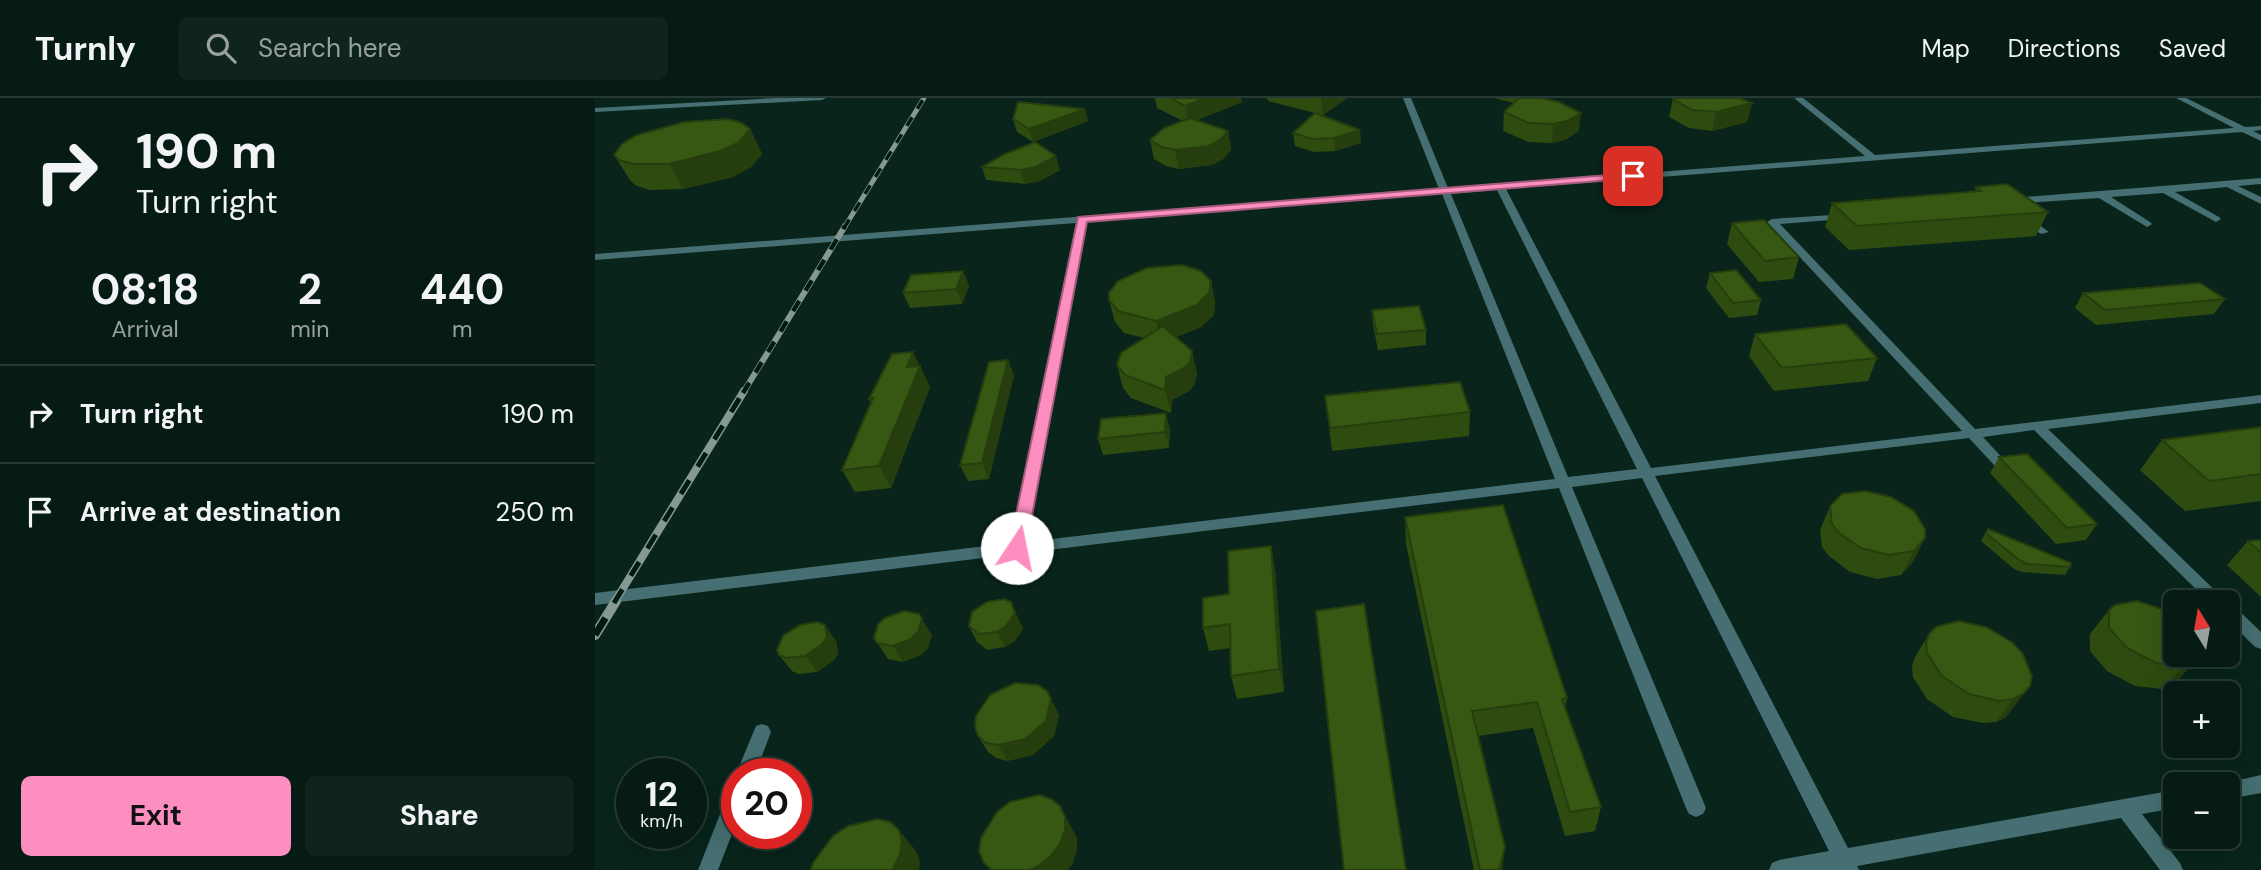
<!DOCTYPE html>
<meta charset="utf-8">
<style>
body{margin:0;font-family:"DM Sans",sans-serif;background:#0f241d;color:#f1f3f6;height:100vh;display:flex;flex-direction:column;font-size:26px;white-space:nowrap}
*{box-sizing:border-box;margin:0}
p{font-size:23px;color:#98a1a0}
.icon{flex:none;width:38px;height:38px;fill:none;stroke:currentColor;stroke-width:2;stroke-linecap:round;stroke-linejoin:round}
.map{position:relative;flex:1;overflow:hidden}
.panel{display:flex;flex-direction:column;background:#061b14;width:595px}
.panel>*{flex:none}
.guide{background:#061b14;color:#f1f3f6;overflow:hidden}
.needle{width:46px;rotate:349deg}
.tools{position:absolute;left:1568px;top:492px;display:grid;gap:14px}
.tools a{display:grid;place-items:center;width:77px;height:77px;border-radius:10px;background:#061b14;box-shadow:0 7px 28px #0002,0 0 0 2px #273934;font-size:35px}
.speed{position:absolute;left:21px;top:660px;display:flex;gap:14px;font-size:35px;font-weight:700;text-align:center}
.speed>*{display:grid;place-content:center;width:91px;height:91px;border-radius:50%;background:#061b14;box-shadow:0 7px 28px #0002,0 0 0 2px #273934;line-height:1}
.speed small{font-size:18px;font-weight:400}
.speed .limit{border:10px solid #d22;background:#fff;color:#111}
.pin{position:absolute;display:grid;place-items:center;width:60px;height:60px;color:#fff;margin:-30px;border-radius:14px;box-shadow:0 4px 10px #0006}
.me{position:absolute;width:77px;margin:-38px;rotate:11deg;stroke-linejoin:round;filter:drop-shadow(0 0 5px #0008)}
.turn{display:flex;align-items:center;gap:24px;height:147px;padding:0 21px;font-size:32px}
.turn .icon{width:91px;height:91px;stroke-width:2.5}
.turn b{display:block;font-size:49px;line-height:60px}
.eta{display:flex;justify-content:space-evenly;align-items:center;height:119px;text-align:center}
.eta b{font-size:42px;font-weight:700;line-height:49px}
.action{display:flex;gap:14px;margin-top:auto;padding:14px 21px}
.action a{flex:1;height:80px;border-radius:10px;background:#fd8ec0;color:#111;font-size:28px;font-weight:700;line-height:80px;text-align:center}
.action a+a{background:#0f241d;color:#f1f3f6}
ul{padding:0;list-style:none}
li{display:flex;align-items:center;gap:21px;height:98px;padding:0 21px;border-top:2px solid #273934}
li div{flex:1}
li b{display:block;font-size:26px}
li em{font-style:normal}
header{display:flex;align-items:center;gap:42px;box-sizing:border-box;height:98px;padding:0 35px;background:#061b14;border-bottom:2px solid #273934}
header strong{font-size:33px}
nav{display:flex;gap:38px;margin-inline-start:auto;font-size:24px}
.search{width:490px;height:63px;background:#0f241d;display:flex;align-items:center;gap:18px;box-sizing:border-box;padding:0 24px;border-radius:10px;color:#98a1a0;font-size:26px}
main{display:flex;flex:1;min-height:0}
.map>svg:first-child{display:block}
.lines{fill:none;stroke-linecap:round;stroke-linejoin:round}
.lane{fill:#456f72;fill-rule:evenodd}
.rail-far3-casing{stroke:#849991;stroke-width:5}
.rail-far2-casing{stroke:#849991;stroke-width:6}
.rail-far1-casing{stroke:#849991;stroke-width:8}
.rail-casing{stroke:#849991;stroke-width:10}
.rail-far3{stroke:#001b12;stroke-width:3.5;stroke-dasharray:10;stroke-linecap:butt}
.rail-far2{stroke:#001b12;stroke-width:4.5;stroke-dasharray:12;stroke-linecap:butt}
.rail-far1{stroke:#001b12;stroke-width:5;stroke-dasharray:16;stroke-linecap:butt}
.rail{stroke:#001b12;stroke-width:7;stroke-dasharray:20;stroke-linecap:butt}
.wall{fill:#2e4c10}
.shaded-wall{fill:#263e0d}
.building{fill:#365813;stroke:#263e0d;stroke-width:2}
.route{fill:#fd8ec0;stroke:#a45c7d;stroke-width:2}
</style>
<header>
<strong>Turnly</strong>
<div class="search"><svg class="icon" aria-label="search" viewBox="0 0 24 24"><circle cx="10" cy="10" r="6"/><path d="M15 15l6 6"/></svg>Search here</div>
<nav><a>Map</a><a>Directions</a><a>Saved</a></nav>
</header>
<main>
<section class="panel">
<div class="guide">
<div class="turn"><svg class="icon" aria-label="right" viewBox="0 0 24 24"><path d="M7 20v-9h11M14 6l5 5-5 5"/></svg><div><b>190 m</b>Turn right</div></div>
</div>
<div class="eta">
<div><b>08:18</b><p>Arrival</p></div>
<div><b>2</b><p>min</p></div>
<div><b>440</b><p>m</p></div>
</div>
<ul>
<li><svg class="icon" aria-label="right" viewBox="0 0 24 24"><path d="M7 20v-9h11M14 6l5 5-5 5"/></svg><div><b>Turn right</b></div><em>190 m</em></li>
<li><svg class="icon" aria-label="arrive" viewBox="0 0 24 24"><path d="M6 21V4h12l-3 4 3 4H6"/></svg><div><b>Arrive at destination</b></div><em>250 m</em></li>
</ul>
<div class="action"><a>Exit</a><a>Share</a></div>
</section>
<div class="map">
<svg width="1666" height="772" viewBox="0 0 1666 772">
<rect width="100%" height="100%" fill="#08241b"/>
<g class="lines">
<g class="lane">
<polygon points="183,0 231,0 227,2 0,14 0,10"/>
<path d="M808 0H816L853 90 1270 58 1199 0H1208L1280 57 1639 30 1581 0H1591L1650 29 1666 28V32L1658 33 1666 37V43L1647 34 911 91 1056 370 1367 333 1174 126 1172 124 1177 121 1252 116 1254 118 1249 121 1185 126 1380 331 1666 297V305L1453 331 1632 504H1614L1439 332 1388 339 1411 364 1404 369 1399 367 1374 340 1060 378 1253 750 1580 692V710L1547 716 1585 765 1588 772H1565L1526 720 1262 768 1264 772H1174L1177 765 1184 762 1234 753 1047 380 977 389 1111 710 1108 716 1101 719 1094 716 1091 710 964 390 0 507V495L416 445 481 125 0 162V156L844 91ZM902 92 1042 371 973 379 856 96ZM847 96 960 381 432 444 491 124Z"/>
<polygon points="1666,80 1666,86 1643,88 1666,99 1666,106 1632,89 1580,94 1624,119 1626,121 1621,124 1568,95 1516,99 1555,124 1557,126 1552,129 1504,100 1417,106 1412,103 1417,100"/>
<polygon points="1427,119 1433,119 1454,134 1446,136 1427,123"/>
<polygon points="1633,506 1639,508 1666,534 1666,551 1660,549 1633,522"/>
<polygon points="167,626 173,628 176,634 160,676 142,676 142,678 141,676 161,628"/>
<polygon points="1666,677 1666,695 1633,701 1633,686 1626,686"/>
<polygon points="142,688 142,723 123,772 103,772 135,691"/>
</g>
<defs>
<polyline id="rail-far3" points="249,130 329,0"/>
<polyline id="rail-far2" points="148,295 250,128"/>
<polyline id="rail-far1" points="19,505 149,293"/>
<polyline id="rail" points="0,537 21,503"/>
</defs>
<use href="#rail-far3" class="rail-far3-casing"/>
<use href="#rail-far2" class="rail-far2-casing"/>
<use href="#rail-far1" class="rail-far1-casing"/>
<use href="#rail" class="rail-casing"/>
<use href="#rail-far3" class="rail-far3"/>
<use href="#rail-far2" class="rail-far2"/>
<use href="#rail-far1" class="rail-far1"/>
<use href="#rail" class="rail"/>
</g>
<g class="wall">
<polygon points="560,0 646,0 647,4 602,22 633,33 636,52 628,61 617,67 584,71 571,68 559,61 555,42 588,23 562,10"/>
<polygon points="672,0 752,0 728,17 766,45 740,53 719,54 700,48 698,35 720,15 673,3"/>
<polygon points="899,0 947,0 984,33 970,42 957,45 933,44 908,33 909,14 919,5"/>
<polygon points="1078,1 1157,5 1152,24 1117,33 1094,30 1074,19"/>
<polygon points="490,11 493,23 438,44 422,34 418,21"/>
<polygon points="155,31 167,56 156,69 138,79 88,91 54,92 40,87 35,82 19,57"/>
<polygon points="387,69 465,72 445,83 430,86 391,82"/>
<polygon points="1381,89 1453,114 1441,138 1254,152 1230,129 1237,105 1380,93"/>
<polygon points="1137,125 1204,159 1198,181 1164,184 1132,146"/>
<polygon points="368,173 374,188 367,206 315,210 308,195"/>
<polygon points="1115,175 1166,202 1162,217 1134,220 1111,190"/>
<polygon points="616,183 620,204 619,217 606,229 581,239 602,275 599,287 594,293 577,302 576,315 536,300 528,290 522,267 549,240 529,235 520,224 514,202"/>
<polygon points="1488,195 1630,201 1619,216 1501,227 1480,210"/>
<polygon points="777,212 831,232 831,247 783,252 778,227"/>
<polygon points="1160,236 1282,260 1273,283 1179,293 1154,258"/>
<polygon points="325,268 335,289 296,390 260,394 247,372 276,305 274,301"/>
<polygon points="419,277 394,381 373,383 365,367"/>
<polygon points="730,298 875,314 874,338 737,353"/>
<polygon points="1666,329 1666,403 1590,413 1545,372 1567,342"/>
<polygon points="575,331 574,350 508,357 503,341"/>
<polygon points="1404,359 1502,426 1491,442 1461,446 1395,375"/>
<polygon points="1235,408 1330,431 1318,464 1306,477 1282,481 1255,474 1234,458 1227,449 1225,432"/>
<polygon points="810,419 972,600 970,609 1006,709 1000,733 970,738 938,630 883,638 907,772 879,772 811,446"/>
<polygon points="1393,431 1475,469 1470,477 1427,474 1419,471 1386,443"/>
<polygon points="1666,442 1666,499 1632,467 1653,443"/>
<polygon points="680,471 689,594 642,601 636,578 635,550 614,553 608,530 634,496"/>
<polygon points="1514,512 1606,556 1577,588 1567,591 1540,588 1512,573 1495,553 1495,536"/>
<polygon points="423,520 428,531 419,544 410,549 392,552 382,544 374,528"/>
<polygon points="1334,536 1437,578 1411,619 1401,624 1388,625 1358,619 1332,601 1318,579 1317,568 1320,559"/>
<polygon points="337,537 333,550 326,557 308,564 293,561 279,540"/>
<polygon points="241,543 243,555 239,562 222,574 203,576 197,573 184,557"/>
<polygon points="464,617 459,638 438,657 412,663 401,660 393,654 383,638"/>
</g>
<g class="shaded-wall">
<polygon points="610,0 646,0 647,4 593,26 590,8"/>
<polygon points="726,0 752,0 728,17"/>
<polygon points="1157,5 1152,24 1117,33 1121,14"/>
<polygon points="490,11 493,23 438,44 434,31"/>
<polygon points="986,15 984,33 970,42 957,45 958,26"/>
<polygon points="155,31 167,56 156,69 138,79 88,91 74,66"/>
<polygon points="765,32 766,45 740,53 739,40"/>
<polygon points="633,33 636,52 628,61 617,67 584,71 580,52"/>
<polygon points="461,58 465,72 445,83 430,86 425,72"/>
<polygon points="368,173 374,188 367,206 361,191"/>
<polygon points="616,183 620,204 619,217 606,229 566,245 561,223"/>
<polygon points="597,253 602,275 599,287 594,293 577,302 576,315 570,292 571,279"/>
<polygon points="318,254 335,289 296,390 284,368 312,269"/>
<polygon points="413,262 419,277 394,381 387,365"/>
<polygon points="571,315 575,331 574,350 570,334"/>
<polygon points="1330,440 1318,464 1306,477 1319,453"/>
<polygon points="676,448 680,471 689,594 684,571"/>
<polygon points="416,504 428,531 419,544 410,549 402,534"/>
<polygon points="327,521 337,537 333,550 326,557 308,564 298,548"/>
<polygon points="230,527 241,543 243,555 239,562 222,574 210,558"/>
<polygon points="1605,559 1577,588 1567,591 1589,568"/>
<polygon points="1435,588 1411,619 1401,624 1418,601"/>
<polygon points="456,601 464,617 459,638 438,657 412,663 403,647"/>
<polygon points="465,708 482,740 482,753 477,767 473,772 434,772"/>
<polygon points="304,732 321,753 325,764 324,772 297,772"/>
<polygon points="910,749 907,772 903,772"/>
</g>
<g class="building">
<polygon points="575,0 610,0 590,8"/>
<polygon points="924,0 947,0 964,4 986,15 972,23 958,26 934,25 909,14"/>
<polygon points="1078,0 1144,0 1157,5 1121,14 1097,12 1078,1"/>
<polygon points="423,4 490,11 434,31 418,21"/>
<polygon points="720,15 765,32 739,40 718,41 698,35"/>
<polygon points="595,20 633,33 625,42 614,48 580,52 567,49 555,42 569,30"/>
<polygon points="133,21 147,25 155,31 143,45 125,53 74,66 38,66 24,62 19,57 27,46 42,37 89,24"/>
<polygon points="440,44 461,58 441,69 425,72 387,69 410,56"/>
<polygon points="1412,86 1453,114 1262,128 1237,105 1386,93 1381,89"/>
<polygon points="1169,122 1204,159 1170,163 1137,125"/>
<polygon points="587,167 606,173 616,183 614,195 602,207 561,223 523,213 514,202 514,195 523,183 552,170"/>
<polygon points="1141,172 1166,202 1138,205 1115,175"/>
<polygon points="368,173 361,191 308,195 316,177"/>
<polygon points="1605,185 1630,201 1510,212 1488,195"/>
<polygon points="824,208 831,232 782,236 777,212"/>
<polygon points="1251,226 1282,260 1187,270 1160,236"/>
<polygon points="568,228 597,253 595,265 589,270 571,279 570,292 530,277 522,267 526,255"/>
<polygon points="318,254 312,269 325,268 284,368 247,372 278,300 274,301 297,256"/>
<polygon points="413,262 387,365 365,367 394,264"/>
<polygon points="865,284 875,314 735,330 730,298"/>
<polygon points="571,315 570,334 503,341 506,321"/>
<polygon points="1666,329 1666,376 1614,383 1567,342"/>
<polygon points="1432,356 1502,426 1472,430 1404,359"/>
<polygon points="1270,393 1296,399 1319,413 1330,431 1330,440 1319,453 1294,457 1266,450 1244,435 1237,426 1235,408 1247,396"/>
<polygon points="908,407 972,600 967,601 1006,709 975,714 942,604 877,613 910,749 905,769 903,772 885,772 810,419"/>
<polygon points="1393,431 1476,465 1475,469 1432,466 1424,462 1391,435"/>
<polygon points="1666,442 1666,455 1653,443"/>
<polygon points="676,448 684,571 636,578 635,526 608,530 608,500 634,496 633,453"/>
<polygon points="409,501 416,504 420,515 411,528 402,534 384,536 374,528 377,514 392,504"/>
<polygon points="1542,503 1570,512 1580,519 1580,556 1606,556 1605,559 1599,565 1589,568 1561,565 1532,550 1514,530 1514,512 1520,507"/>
<polygon points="769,506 811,772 749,772 721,513"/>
<polygon points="309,513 324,516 327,521 323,534 316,541 298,548 282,545 279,540 283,526 290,520"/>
<polygon points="1363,523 1391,529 1418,545 1428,556 1437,578 1435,588 1428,596 1418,601 1404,603 1374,596 1347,578 1332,555 1331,545 1334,536 1341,529"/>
<polygon points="223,524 230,527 232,539 227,546 210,558 191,560 184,557 182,552 188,538 205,527"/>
<polygon points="420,585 443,587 452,593 456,601 451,623 430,641 403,647 391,645 383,638 380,629 381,618 395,597"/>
<polygon points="444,697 456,701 465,708 470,719 470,732 465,746 455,759 442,769 434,772 397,772 389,765 384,753 386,740 402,714 415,704"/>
<polygon points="283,721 295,724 304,732 307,743 305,757 297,772 216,772 218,765 238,738 253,728"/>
</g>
<polygon class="route" points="1038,75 1042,76 1042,80 492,124 431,450 422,456 416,454 414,450 483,119"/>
</svg>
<div class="tools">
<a><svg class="needle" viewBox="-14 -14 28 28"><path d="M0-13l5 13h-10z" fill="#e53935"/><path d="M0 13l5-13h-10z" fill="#98a1a0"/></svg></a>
<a>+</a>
<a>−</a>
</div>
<div class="speed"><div>12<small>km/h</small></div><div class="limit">20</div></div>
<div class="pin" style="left:1038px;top:78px;background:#d93025"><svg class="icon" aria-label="arrive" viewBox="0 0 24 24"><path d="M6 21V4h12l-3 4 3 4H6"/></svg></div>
<svg class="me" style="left:422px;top:450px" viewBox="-20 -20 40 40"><circle r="19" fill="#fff"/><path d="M0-13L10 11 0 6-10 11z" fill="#fd8ec0"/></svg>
</div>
</main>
